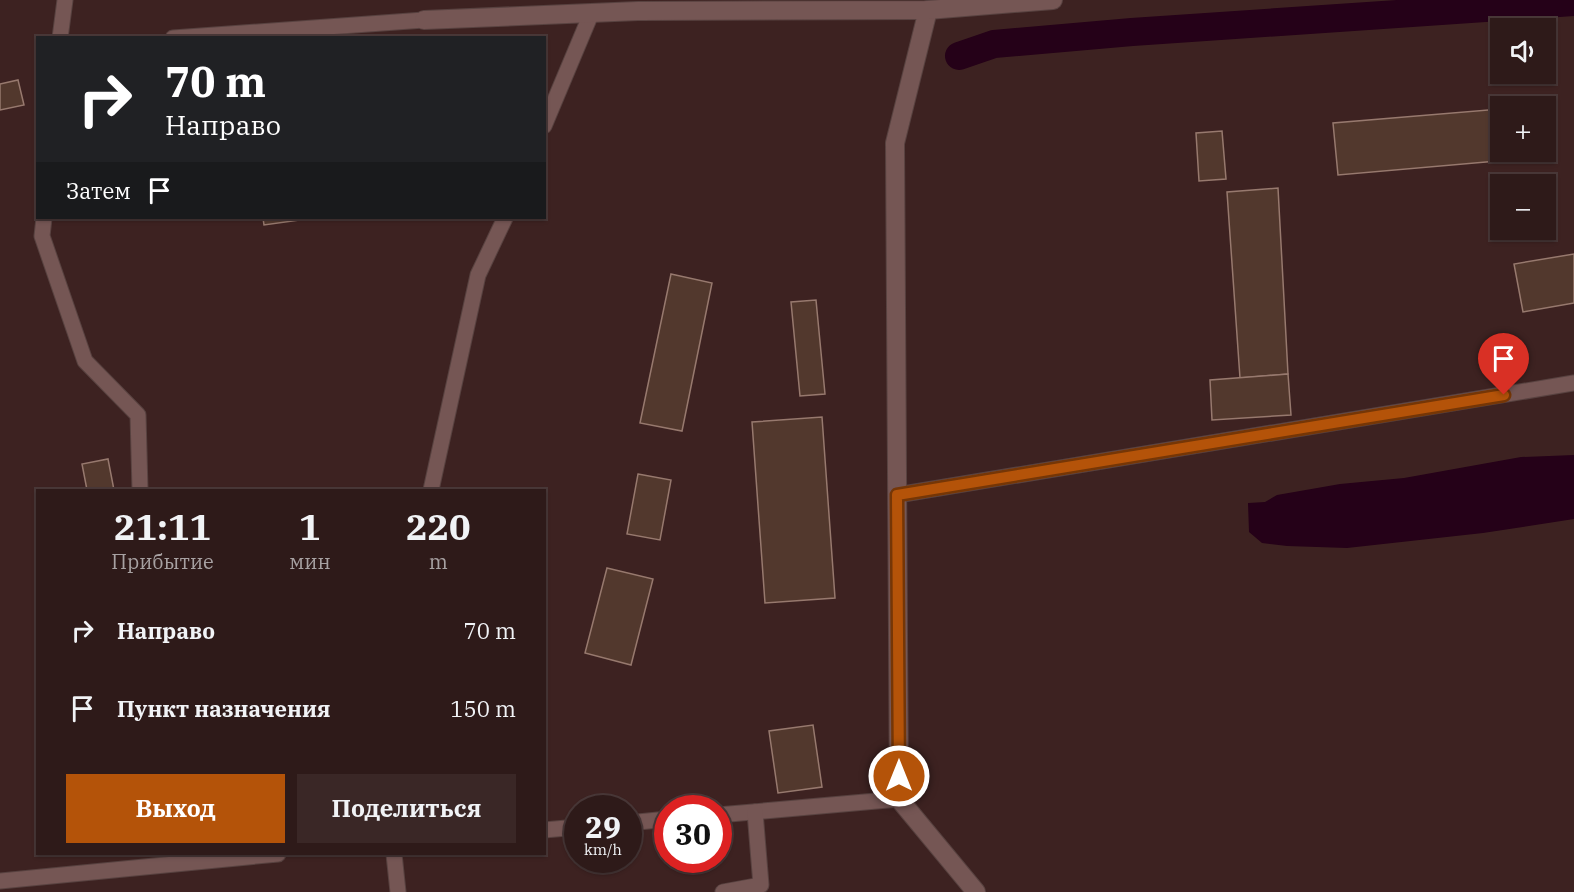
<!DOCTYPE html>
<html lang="ru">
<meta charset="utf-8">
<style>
body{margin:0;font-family:"IBM Plex Serif",serif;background:#3a2726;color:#f1f3f6;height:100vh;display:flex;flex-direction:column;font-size:22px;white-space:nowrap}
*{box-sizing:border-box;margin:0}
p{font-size:20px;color:#a7a1a2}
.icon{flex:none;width:33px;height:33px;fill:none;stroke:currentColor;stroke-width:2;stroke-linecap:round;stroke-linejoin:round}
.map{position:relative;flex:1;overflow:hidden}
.side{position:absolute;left:36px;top:489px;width:510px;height:366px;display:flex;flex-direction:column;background:#2e1a19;border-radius:0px;box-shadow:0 2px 4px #0004,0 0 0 2px #493838}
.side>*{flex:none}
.hud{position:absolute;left:36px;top:36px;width:510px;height:183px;border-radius:0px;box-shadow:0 2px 4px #0004,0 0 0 2px #493838;background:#202124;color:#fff;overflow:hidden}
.tools{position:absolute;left:1490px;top:18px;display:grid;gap:12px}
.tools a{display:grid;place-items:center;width:66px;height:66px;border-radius:0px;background:#2e1a19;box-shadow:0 2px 4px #0004,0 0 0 2px #493838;font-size:30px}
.speed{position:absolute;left:564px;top:795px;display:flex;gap:12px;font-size:30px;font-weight:700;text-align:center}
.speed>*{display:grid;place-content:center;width:78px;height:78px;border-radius:50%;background:#2e1a19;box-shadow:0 2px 4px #0004,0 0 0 2px #493838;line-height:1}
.speed small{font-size:15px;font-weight:400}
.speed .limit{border:9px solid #d22;background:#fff;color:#111}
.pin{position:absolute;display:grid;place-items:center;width:51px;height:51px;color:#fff;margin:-62px -26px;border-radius:50% 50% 50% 0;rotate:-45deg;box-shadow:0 0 6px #0007}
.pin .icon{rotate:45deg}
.me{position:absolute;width:66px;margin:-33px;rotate:0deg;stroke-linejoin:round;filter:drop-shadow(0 0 4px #0008)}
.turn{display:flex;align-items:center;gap:21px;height:126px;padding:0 30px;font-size:27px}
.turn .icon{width:78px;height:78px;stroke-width:2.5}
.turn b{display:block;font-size:42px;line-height:51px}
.then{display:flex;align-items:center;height:57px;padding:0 30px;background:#0003;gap:12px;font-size:22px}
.eta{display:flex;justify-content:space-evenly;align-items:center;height:102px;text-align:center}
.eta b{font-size:36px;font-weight:800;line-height:42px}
.button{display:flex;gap:12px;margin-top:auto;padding:12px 30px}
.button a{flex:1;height:69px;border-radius:0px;background:#b45309;color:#fff;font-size:24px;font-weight:800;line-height:69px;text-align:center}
.button a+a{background:#3a2726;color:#f1f3f6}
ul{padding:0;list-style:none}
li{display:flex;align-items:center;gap:18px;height:78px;padding:0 30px}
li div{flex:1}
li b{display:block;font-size:22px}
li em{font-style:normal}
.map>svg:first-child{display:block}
.water{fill:#250118}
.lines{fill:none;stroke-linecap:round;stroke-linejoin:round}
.canal{stroke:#250118;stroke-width:28}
.building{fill:#52382d;stroke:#97796e;stroke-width:1.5}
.service-casing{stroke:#584240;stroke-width:17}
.minor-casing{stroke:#584240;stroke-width:20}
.service{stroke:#755654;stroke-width:15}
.minor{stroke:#755654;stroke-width:18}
.route-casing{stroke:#753606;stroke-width:15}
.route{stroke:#b45309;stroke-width:10}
</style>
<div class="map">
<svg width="1574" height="892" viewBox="0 0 1574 892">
<rect width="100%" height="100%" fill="#3d2221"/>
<polygon class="water" points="1574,455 1574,519 1483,533 1347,548 1287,546 1262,543 1249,532 1248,503 1265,502 1277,495 1340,484 1404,478 1521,457"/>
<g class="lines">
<polyline class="canal" points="959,56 994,44 1132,32 1574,2"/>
</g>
<g class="building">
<polygon points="18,80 24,105 0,110 0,84"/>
<polygon points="1500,109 1500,152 1531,152 1531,158 1338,175 1333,123"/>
<polygon points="1222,131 1226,179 1199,181 1196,133"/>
<polygon points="1278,188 1288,374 1240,378 1227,192"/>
<polygon points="263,218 314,218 264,225"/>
<polygon points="1574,254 1574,303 1523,312 1514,264"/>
<polygon points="671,274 712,283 682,431 640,423"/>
<polygon points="816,300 825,394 800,396 791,302"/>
<polygon points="1288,374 1291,415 1212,420 1210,380"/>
<polygon points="822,417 835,598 765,603 752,422"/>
<polygon points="108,459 114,490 87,490 82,464"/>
<polygon points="638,474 671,480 660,540 627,534"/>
<polygon points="607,568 653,579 631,665 585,653"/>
<polygon points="813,725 822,787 778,793 769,731"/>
</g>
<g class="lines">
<defs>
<g id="service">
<polyline points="60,38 65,0"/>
<polyline points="173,38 424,20"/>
<polyline points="544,126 591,14"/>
<polyline points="44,218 42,236 85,361 138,415 140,490"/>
<polyline points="431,490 478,275 505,218"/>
<polyline points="897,495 1574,383"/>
<polyline points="718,815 899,799"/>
<polyline points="628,823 668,819"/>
<polyline points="544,830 578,827"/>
<polyline points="394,854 398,892"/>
<polyline points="0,881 278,854"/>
<polyline points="723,892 761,885 755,812"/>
</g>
<g id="minor">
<polyline points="928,10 895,143 899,799 976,892"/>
<polyline points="424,20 638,11 928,10 1053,0"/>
</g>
</defs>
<use href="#service" class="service-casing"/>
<use href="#minor" class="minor-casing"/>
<use href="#service" class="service"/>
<use href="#minor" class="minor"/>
</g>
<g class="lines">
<defs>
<polyline id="route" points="899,776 897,495 1504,395"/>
</defs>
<use href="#route" class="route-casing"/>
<use href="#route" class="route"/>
</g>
</svg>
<div class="tools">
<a><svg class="icon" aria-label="sound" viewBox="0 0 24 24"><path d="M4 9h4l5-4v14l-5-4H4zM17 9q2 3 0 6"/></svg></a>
<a>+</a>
<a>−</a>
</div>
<div class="speed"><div>29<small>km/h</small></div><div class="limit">30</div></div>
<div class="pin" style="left:1504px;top:395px;background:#d93025"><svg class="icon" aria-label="arrive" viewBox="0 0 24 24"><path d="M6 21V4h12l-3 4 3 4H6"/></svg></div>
<svg class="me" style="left:899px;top:776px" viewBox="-20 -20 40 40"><circle r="17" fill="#b45309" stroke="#fff" stroke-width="3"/><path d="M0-11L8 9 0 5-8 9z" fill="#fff"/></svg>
<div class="hud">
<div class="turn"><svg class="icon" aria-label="right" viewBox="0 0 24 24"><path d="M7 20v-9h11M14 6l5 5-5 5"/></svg><div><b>70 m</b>Направо</div></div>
<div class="then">Затем<svg class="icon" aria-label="arrive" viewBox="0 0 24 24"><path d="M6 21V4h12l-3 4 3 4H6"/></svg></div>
</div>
<section class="side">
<div class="eta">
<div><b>21:11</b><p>Прибытие</p></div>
<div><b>1</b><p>мин</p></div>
<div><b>220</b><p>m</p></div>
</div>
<ul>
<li><svg class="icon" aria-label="right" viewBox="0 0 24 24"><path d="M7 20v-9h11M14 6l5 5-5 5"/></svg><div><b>Направо</b></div><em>70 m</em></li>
<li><svg class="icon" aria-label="arrive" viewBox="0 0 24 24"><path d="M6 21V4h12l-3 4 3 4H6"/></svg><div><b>Пункт назначения</b></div><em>150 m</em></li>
</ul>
<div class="button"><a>Выход</a><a>Поделиться</a></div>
</section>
</div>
